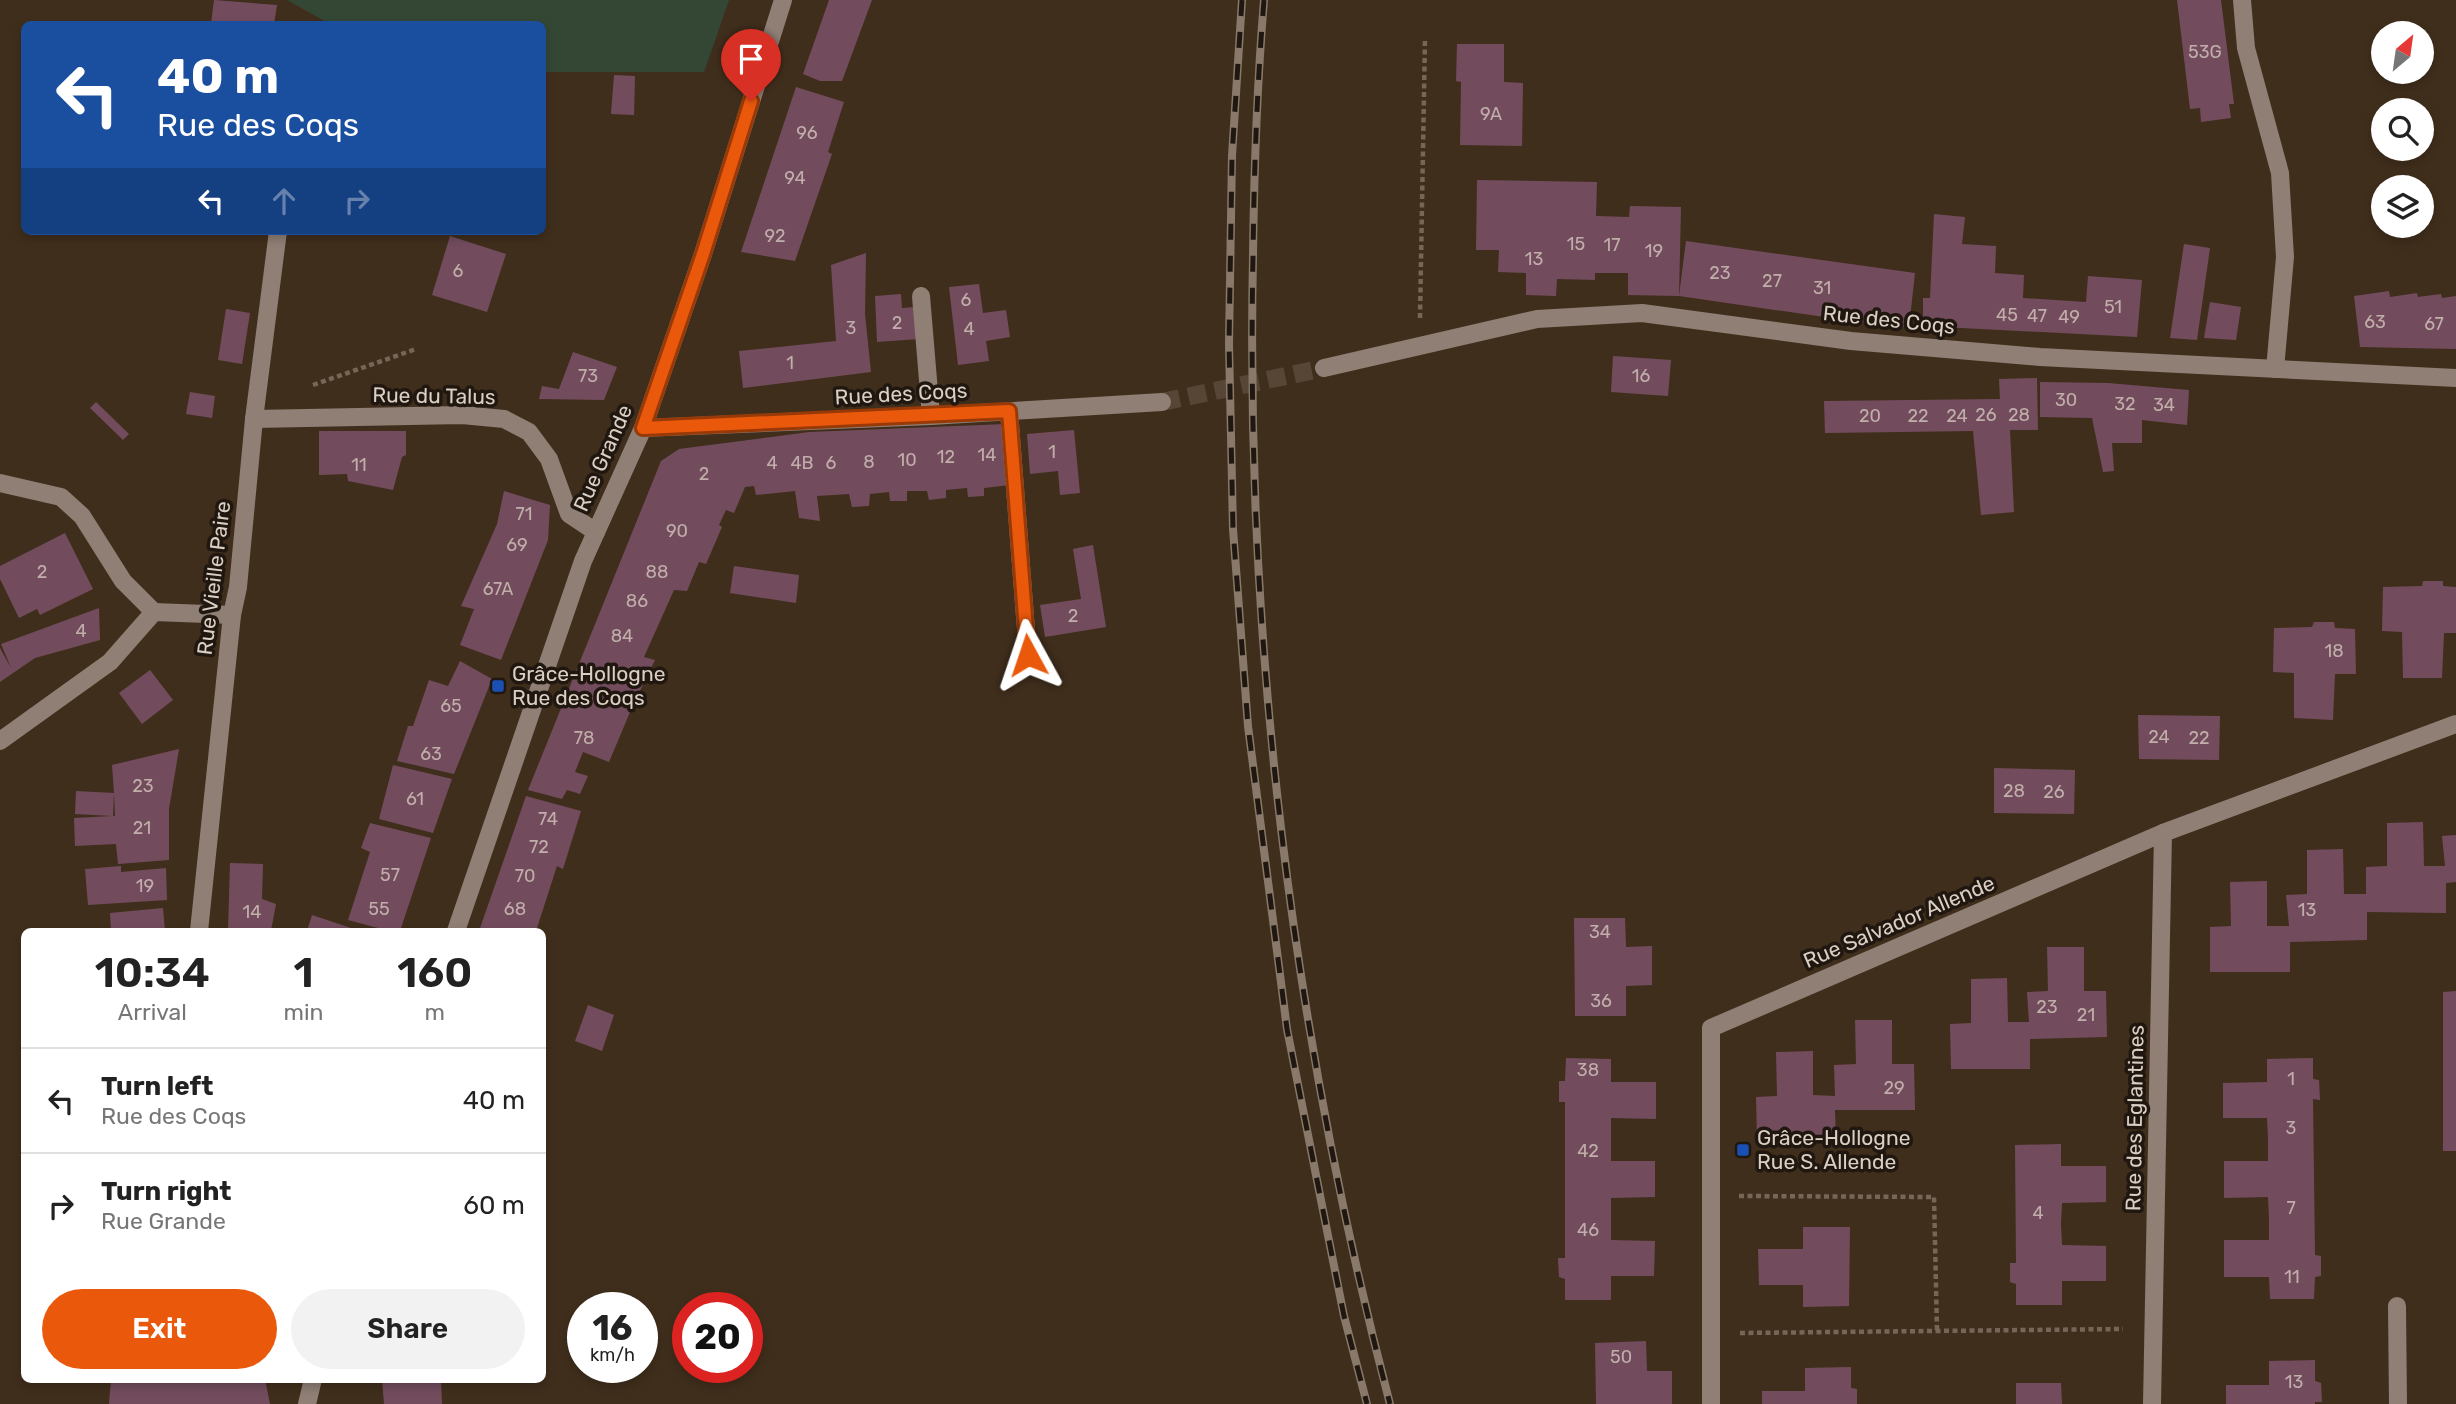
<!DOCTYPE html>
<meta charset="utf-8">
<style>
body{margin:0;font-family:Rubik,sans-serif;background:#f2f2f2;color:#222;height:100vh;display:flex;flex-direction:column;font-size:26px;white-space:nowrap}
*{box-sizing:border-box;margin:0}
p{font-size:23px;color:#767676}
.icon{flex:none;width:38px;height:38px;fill:none;stroke:currentColor;stroke-width:2;stroke-linecap:round;stroke-linejoin:round}
.map{position:relative;flex:1;overflow:hidden}
.details{position:absolute;left:21px;top:928px;width:525px;height:455px;display:flex;flex-direction:column;background:#fff;border-radius:10px;box-shadow:0 4px 10px #0003}
.details>*{flex:none}
.hud{position:absolute;left:21px;top:21px;width:525px;height:214px;border-radius:10px;box-shadow:0 4px 10px #0003;background:#1a4fa0;color:#fff;overflow:hidden}
.needle{width:46px;rotate:29deg}
.fabs{position:absolute;left:2371px;top:21px;display:grid;gap:14px}
.fabs a{display:grid;place-items:center;width:63px;height:63px;border-radius:50%;background:#fff;box-shadow:0 4px 10px #0003;font-size:35px}
.speed{position:absolute;left:567px;top:1292px;display:flex;gap:14px;font-size:35px;font-weight:700;text-align:center}
.speed>*{display:grid;place-content:center;width:91px;height:91px;border-radius:50%;background:#fff;box-shadow:0 4px 10px #0003;line-height:1}
.speed small{font-size:18px;font-weight:400}
.speed .limit{border:10px solid #d22;background:#fff;color:#111}
.pin{position:absolute;display:grid;place-items:center;width:60px;height:60px;color:#fff;margin:-72px -30px;border-radius:50% 50% 50% 0;rotate:-45deg;box-shadow:0 0 7px #0007}
.pin .icon{rotate:45deg}
.me{position:absolute;width:77px;margin:-38px;rotate:355deg;stroke-linejoin:round;filter:drop-shadow(0 0 5px #0008)}
.turn{display:flex;align-items:center;gap:24px;height:147px;padding:0 21px;font-size:32px}
.turn .icon{width:91px;height:91px;stroke-width:2.5}
.turn b{display:block;font-size:49px;line-height:60px}
.lanes{display:flex;align-items:center;height:66px;padding:0 21px;background:#0003;justify-content:center;gap:35px;direction:ltr}
.lanes .off{opacity:.35}
.eta{display:flex;justify-content:space-evenly;align-items:center;height:119px;text-align:center}
.eta b{font-size:42px;font-weight:600;line-height:49px}
.action{display:flex;gap:14px;margin-top:auto;padding:14px 21px}
.action a{flex:1;height:80px;border-radius:42px;background:#ea580c;color:#fff;font-size:28px;font-weight:600;line-height:80px;text-align:center}
.action a+a{background:#f2f2f2;color:#222}
ul{padding:0;list-style:none}
li{display:flex;align-items:center;gap:21px;height:105px;padding:0 21px;border-top:2px solid #e0e0e0}
li div{flex:1}
li b{display:block;font-size:26px}
li em{font-style:normal}
.map>svg:first-child{display:block}
.green{fill:#344735}
.building{fill:#724c5d}
.lines{fill:none;stroke-linecap:round;stroke-linejoin:round}
.minor-tunnel{stroke:#574635;stroke-width:18;stroke-dasharray:18 9;stroke-linecap:butt}
.path{stroke:#766657;stroke-width:4.5;stroke-dasharray:5 3.5;stroke-linecap:butt}
.minor{stroke:#8f7f75;stroke-width:18}
.rail-casing{stroke:#88796a;stroke-width:8}
.rail{stroke:#201810;stroke-width:5;stroke-dasharray:16;stroke-linecap:butt}
.route-casing{stroke:#983908;stroke-width:18}
.route{stroke:#ea580c;stroke-width:12}
.transit-dot{fill:#1a4fb4;stroke:#201810;stroke-width:2.5}
.labels{text-anchor:middle;stroke-width:7;stroke-linejoin:round;paint-order:stroke}
.number-label{font-size:18px;fill:#c1aeaa}
.street-label{font-size:21px;fill:#dbcfc4;stroke:#201810}
.poi-label{font-size:21px;fill:#dbcfc4;stroke:#201810;text-anchor:start}
</style>
<div class="map">
<svg width="2456" height="1404" viewBox="0 0 2456 1404">
<rect width="100%" height="100%" fill="#402e1c"/>
<polygon class="green" points="287,0 729,0 704,72 543,72 542,24 330,24"/>
<g class="building">
<polygon points="214,0 277,5 274,24 211,24"/>
<polygon points="829,0 872,0 842,81 820,81 803,74"/>
<polygon points="2177,0 2221,0 2234,104 2229,104 2231,118 2201,122 2200,108 2190,109"/>
<polygon points="1457,44 1504,44 1504,82 1523,83 1522,146 1460,145 1461,82 1456,81"/>
<polygon points="614,75 635,76 634,115 611,114"/>
<polygon points="796,87 844,102 828,152 832,154 795,261 741,252"/>
<polygon points="1477,180 1597,182 1596,216 1629,217 1630,206 1681,207 1679,296 1628,295 1628,273 1595,273 1595,280 1557,279 1556,296 1526,295 1526,273 1498,272 1499,250 1476,250"/>
<polygon points="1934,214 1965,217 1962,244 1996,246 1995,273 2024,275 2023,298 2086,302 2088,276 2142,280 2137,337 1923,326 1923,298 1930,298"/>
<polygon points="450,236 506,254 487,312 432,295"/>
<polygon points="1686,241 1915,273 1909,327 1886,326 1679,296"/>
<polygon points="2184,244 2210,248 2197,340 2170,338"/>
<polygon points="866,253 865,314 871,372 743,388 739,351 836,341 831,265"/>
<polygon points="979,284 983,313 1006,310 1010,337 986,341 989,361 958,365 949,287"/>
<polygon points="2389,291 2390,297 2417,293 2418,297 2441,294 2442,298 2456,296 2456,349 2360,347 2354,296"/>
<polygon points="901,294 902,308 915,307 919,339 877,342 875,296"/>
<polygon points="2210,302 2241,307 2236,340 2204,338"/>
<polygon points="226,309 250,313 242,364 218,360"/>
<polygon points="573,352 617,367 604,400 539,399 542,386 559,389"/>
<polygon points="1613,356 1671,360 1668,396 1611,392"/>
<polygon points="2037,378 2038,430 2010,430 2014,512 1981,515 1973,431 1825,433 1824,401 2000,399 1999,379"/>
<polygon points="2040,382 2108,383 2189,390 2187,425 2142,420 2142,443 2112,443 2114,471 2103,472 2092,418 2040,417"/>
<polygon points="190,392 215,396 212,418 186,414"/>
<polygon points="96,402 129,434 123,440 90,408"/>
<polygon points="1006,424 1010,485 984,488 984,496 968,497 967,488 946,490 946,498 929,500 927,491 907,491 907,501 890,501 889,492 870,494 869,506 852,507 849,494 817,496 820,521 799,518 795,491 756,495 754,486 745,487 734,513 726,510 719,525 722,527 706,564 699,562 687,591 674,590 644,657 655,660 633,705 609,762 583,752 575,772 588,776 580,794 567,790 562,799 528,790 661,461 679,449 809,432"/>
<polygon points="1074,430 1080,493 1060,495 1058,471 1030,474 1027,434"/>
<polygon points="319,431 406,431 406,455 402,457 393,490 348,481 347,474 319,475"/>
<polygon points="504,491 550,505 548,540 501,660 460,645 474,609 461,606 497,524"/>
<polygon points="65,533 93,589 40,615 37,609 19,618 0,579 0,566"/>
<polygon points="1093,545 1106,627 1045,637 1040,605 1081,599 1073,549"/>
<polygon points="734,566 799,575 796,603 730,593"/>
<polygon points="2423,581 2443,581 2443,586 2456,587 2456,633 2444,633 2442,678 2403,678 2402,632 2382,631 2383,587 2422,586"/>
<polygon points="99,608 100,640 35,658 0,682 0,648 11,668 1,644"/>
<polygon points="2314,622 2334,622 2335,628 2355,629 2356,674 2335,674 2333,720 2294,718 2294,673 2273,672 2274,628 2312,627"/>
<polygon points="460,661 492,679 454,774 397,761 408,726 413,726 429,680 448,686"/>
<polygon points="150,670 173,700 142,724 119,693"/>
<polygon points="2138,715 2220,716 2219,760 2139,759"/>
<polygon points="179,749 169,809 169,860 118,864 116,844 75,846 74,818 113,816 115,816 114,793 113,816 75,814 76,791 114,793 112,765"/>
<polygon points="393,765 452,779 433,833 379,819"/>
<polygon points="1994,768 2075,770 2074,814 1994,813"/>
<polygon points="526,796 581,811 563,869 557,866 536,931 479,931"/>
<polygon points="2423,822 2424,866 2445,866 2442,836 2456,835 2456,882 2446,883 2446,913 2367,912 2367,940 2290,942 2290,972 2210,972 2210,927 2231,926 2230,882 2267,881 2267,926 2289,926 2286,895 2307,894 2307,850 2343,849 2344,894 2366,894 2366,867 2387,866 2387,823"/>
<polygon points="370,823 431,838 400,931 389,931 348,920 370,852 361,848"/>
<polygon points="230,863 263,864 262,899 276,904 271,931 228,931"/>
<polygon points="121,866 121,872 166,868 167,900 88,905 85,869"/>
<polygon points="163,908 165,931 111,931 110,913"/>
<polygon points="312,915 357,930 357,931 307,931"/>
<polygon points="1574,918 1625,918 1626,947 1652,946 1652,985 1626,986 1626,1016 1575,1016"/>
<polygon points="2047,947 2084,947 2084,991 2106,991 2107,1037 2030,1039 2030,1069 1951,1069 1950,1024 1971,1023 1971,979 2007,978 2008,1022 2029,1022 2027,992 2048,991"/>
<polygon points="2456,991 2456,1151 2443,1151 2443,992"/>
<polygon points="588,1005 614,1015 602,1051 575,1041"/>
<polygon points="1855,1020 1892,1020 1892,1064 1914,1064 1915,1110 1835,1110 1836,1142 1757,1142 1756,1097 1777,1096 1776,1052 1813,1051 1813,1095 1835,1096 1834,1065 1856,1064"/>
<polygon points="1566,1058 1611,1059 1611,1082 1656,1082 1656,1119 1611,1118 1611,1161 1655,1161 1655,1197 1611,1198 1611,1240 1655,1241 1654,1276 1611,1276 1611,1300 1565,1300 1565,1279 1559,1277 1558,1258 1565,1258 1565,1102 1559,1102 1559,1081 1565,1081"/>
<polygon points="2313,1058 2313,1079 2319,1080 2320,1100 2313,1099 2315,1255 2321,1256 2321,1276 2315,1277 2314,1299 2270,1299 2269,1277 2224,1277 2224,1240 2269,1240 2269,1219 2268,1197 2224,1198 2224,1161 2268,1161 2268,1139 2267,1118 2223,1118 2223,1083 2267,1082 2267,1059"/>
<polygon points="2061,1144 2061,1166 2106,1166 2106,1202 2062,1203 2061,1224 2062,1245 2106,1246 2106,1281 2062,1281 2062,1305 2016,1305 2016,1284 2010,1282 2010,1263 2016,1263 2015,1145"/>
<polygon points="1803,1227 1850,1227 1849,1306 1803,1307 1803,1285 1759,1285 1758,1249 1803,1249"/>
<polygon points="1646,1341 1647,1371 1672,1371 1672,1404 1596,1404 1595,1343"/>
<polygon points="2315,1360 2315,1381 2321,1383 2322,1402 2315,1402 2315,1404 2226,1404 2226,1385 2269,1385 2269,1361"/>
<polygon points="1851,1367 1851,1388 1857,1389 1857,1404 1762,1404 1762,1391 1805,1391 1805,1368"/>
<polygon points="111,1379 265,1379 270,1404 109,1404"/>
<polygon points="382,1379 441,1379 442,1404 384,1404"/>
<polygon points="2016,1383 2061,1383 2062,1404 2016,1404"/>
</g>
<g class="lines">
<polyline class="minor-tunnel" points="1162,402 1324,368"/>
<g class="path">
<polyline points="1420,318 1425,38"/>
<polyline points="313,385 416,349"/>
<polyline points="1739,1196 1934,1197 1937,1331"/>
<polyline points="1740,1333 2123,1329"/>
</g>
<g class="minor">
<polyline points="2242,0 2246,48 2280,173 2285,257 2275,369"/>
<polyline points="921,296 931,416"/>
<polyline points="1324,368 1537,319 1642,313 1851,341 2040,357 2456,378"/>
<polyline points="1009,411 1028,655"/>
<polyline points="254,419 462,415 504,419 529,432 549,459 569,514 596,532"/>
<polyline points="643,428 931,416 1162,402"/>
<polyline points="0,483 61,497 82,516 123,581 154,612"/>
<polyline points="0,741 110,662 154,612 232,615"/>
<polyline points="199,931 232,615 238,587 254,419 278,231"/>
<polyline points="456,931 583,561 643,428 703,254 783,0"/>
<polyline points="2397,1306 2398,1404"/>
<polyline points="307,1404 313,1379"/>
<polyline points="1711,1404 1711,1028 2163,833 2456,724"/>
<polyline points="2152,1404 2163,833"/>
</g>
<defs>
<g id="rail">
<polyline points="1242,0 1232,156 1229,344 1233,529 1248,726 1287,1029 1344,1316 1367,1404"/>
<path d="M1264 0C1257 85 1254 171 1253 256 1245 642 1292 1030 1390 1404"/>
</g>
</defs>
<use href="#rail" class="rail-casing"/>
<use href="#rail" class="rail"/>
</g>
<g class="lines">
<defs>
<polyline id="route" points="751,101 703,254 643,428 1009,411 1028,655"/>
</defs>
<use href="#route" class="route-casing"/>
<use href="#route" class="route"/>
</g>
<g class="transit-dot">
<rect x="491" y="679" width="14" height="14" rx="3.5"/>
<rect x="1736" y="1143" width="14" height="14" rx="3.5"/>
</g>
<g class="labels">
<g class="number-label">
<text x="2205" y="58">53G</text>
<text x="1491" y="120">9A</text>
<text x="807" y="139">96</text>
<text x="795" y="184">94</text>
<text x="775" y="242">92</text>
<text x="1576" y="250">15</text>
<text x="1612" y="251">17</text>
<text x="1654" y="257">19</text>
<text x="1534" y="265">13</text>
<text x="458" y="277">6</text>
<text x="1720" y="279">23</text>
<text x="1772" y="287">27</text>
<text x="1822" y="294">31</text>
<text x="966" y="306">6</text>
<text x="2113" y="313">51</text>
<text x="2007" y="321">45</text>
<text x="2037" y="322">47</text>
<text x="2069" y="323">49</text>
<text x="2375" y="328">63</text>
<text x="897" y="329">2</text>
<text x="2434" y="330">67</text>
<text x="851" y="334">3</text>
<text x="969" y="335">4</text>
<text x="790" y="369">1</text>
<text x="588" y="382">73</text>
<text x="1641" y="382">16</text>
<text x="2066" y="406">30</text>
<text x="2125" y="410">32</text>
<text x="2164" y="411">34</text>
<text x="1986" y="421">26</text>
<text x="2019" y="421">28</text>
<text x="1870" y="422">20</text>
<text x="1918" y="422">22</text>
<text x="1957" y="422">24</text>
<text x="1052" y="458">1</text>
<text x="987" y="461">14</text>
<text x="946" y="463">12</text>
<text x="907" y="466">10</text>
<text x="869" y="468">8</text>
<text x="772" y="469">4</text>
<text x="802" y="469">4B</text>
<text x="831" y="469">6</text>
<text x="359" y="471">11</text>
<text x="704" y="480">2</text>
<text x="524" y="520">71</text>
<text x="677" y="537">90</text>
<text x="517" y="551">69</text>
<text x="42" y="578">2</text>
<text x="657" y="578">88</text>
<text x="498" y="595">67A</text>
<text x="637" y="607">86</text>
<text x="1073" y="622">2</text>
<text x="81" y="637">4</text>
<text x="622" y="642">84</text>
<text x="2334" y="657">18</text>
<text x="451" y="712">65</text>
<text x="2159" y="743">24</text>
<text x="584" y="744">78</text>
<text x="2199" y="744">22</text>
<text x="431" y="760">63</text>
<text x="143" y="792">23</text>
<text x="2014" y="797">28</text>
<text x="2054" y="798">26</text>
<text x="415" y="805">61</text>
<text x="548" y="825">74</text>
<text x="142" y="834">21</text>
<text x="539" y="853">72</text>
<text x="390" y="881">57</text>
<text x="525" y="882">70</text>
<text x="145" y="892">19</text>
<text x="379" y="915">55</text>
<text x="515" y="915">68</text>
<text x="2307" y="916">13</text>
<text x="252" y="918">14</text>
<text x="1600" y="938">34</text>
<text x="1601" y="1007">36</text>
<text x="2047" y="1013">23</text>
<text x="2086" y="1021">21</text>
<text x="1588" y="1076">38</text>
<text x="2291" y="1085">1</text>
<text x="1894" y="1094">29</text>
<text x="2291" y="1134">3</text>
<text x="1588" y="1157">42</text>
<text x="2291" y="1214">7</text>
<text x="2038" y="1219">4</text>
<text x="1588" y="1236">46</text>
<text x="2292" y="1283">11</text>
<text x="1621" y="1363">50</text>
<text x="2294" y="1388">13</text>
</g>
<g class="street-label">
<text transform="translate(1889 320) rotate(6)" y="7">Rue des Coqs</text>
<text transform="translate(901 394) rotate(-3)" y="7">Rue des Coqs</text>
<text transform="translate(434 396) rotate(1)" y="7">Rue du Talus</text>
<text transform="translate(603 458) rotate(-66)" y="7">Rue Grande</text>
<text transform="translate(214 578) rotate(-83)" y="7">Rue Vieille Paire</text>
<text transform="translate(1899 922) rotate(-23)" y="7">Rue Salvador Allende</text>
<text transform="translate(2135 1118) rotate(-89)" y="7">Rue des Eglantines</text>
</g>
<g class="poi-label">
<text x="512" y="681">Grâce-Hollogne<tspan x="512" dy="24">Rue des Coqs</tspan></text>
<text x="1757" y="1145">Grâce-Hollogne<tspan x="1757" dy="24">Rue S. Allende</tspan></text>
</g>
</g>
</svg>
<div class="fabs">
<a><svg class="needle" viewBox="-14 -14 28 28"><path d="M0-13l5 13h-10z" fill="#e53935"/><path d="M0 13l5-13h-10z" fill="#767676"/></svg></a>
<a><svg class="icon" aria-label="search" viewBox="0 0 24 24"><circle cx="10" cy="10" r="6"/><path d="M15 15l6 6"/></svg></a>
<a><svg class="icon" aria-label="layers" viewBox="0 0 24 24"><path d="M12 4l9 5-9 5-9-5zM3 14l9 5 9-5"/></svg></a>
</div>
<div class="speed"><div>16<small>km/h</small></div><div class="limit">20</div></div>
<div class="pin" style="left:751px;top:101px;background:#d93025"><svg class="icon" aria-label="arrive" viewBox="0 0 24 24"><path d="M6 21V4h12l-3 4 3 4H6"/></svg></div>
<svg class="me" style="left:1028px;top:655px" viewBox="-20 -20 40 40"><path d="M0-17L14 15 0 8-14 15z" fill="#ea580c" stroke="#fff" stroke-width="4"/></svg>
<div class="hud">
<div class="turn"><svg class="icon" aria-label="left" viewBox="0 0 24 24"><path d="M17 20v-9H6M10 6l-5 5 5 5"/></svg><div><b>40 m</b>Rue des Coqs</div></div>
<div class="lanes"><svg class="icon" aria-label="left" viewBox="0 0 24 24"><path d="M17 20v-9H6M10 6l-5 5 5 5"/></svg><svg class="icon off" aria-label="ahead" viewBox="0 0 24 24"><path d="M12 20V5M6 11l6-6 6 6"/></svg><svg class="icon off" aria-label="right" viewBox="0 0 24 24"><path d="M7 20v-9h11M14 6l5 5-5 5"/></svg></div>
</div>
<section class="details">
<div class="eta">
<div><b>10:34</b><p>Arrival</p></div>
<div><b>1</b><p>min</p></div>
<div><b>160</b><p>m</p></div>
</div>
<ul>
<li><svg class="icon" aria-label="left" viewBox="0 0 24 24"><path d="M17 20v-9H6M10 6l-5 5 5 5"/></svg><div><b>Turn left</b><p>Rue des Coqs</p></div><em>40 m</em></li>
<li><svg class="icon" aria-label="right" viewBox="0 0 24 24"><path d="M7 20v-9h11M14 6l5 5-5 5"/></svg><div><b>Turn right</b><p>Rue Grande</p></div><em>60 m</em></li>
</ul>
<div class="action"><a>Exit</a><a>Share</a></div>
</section>
</div>
